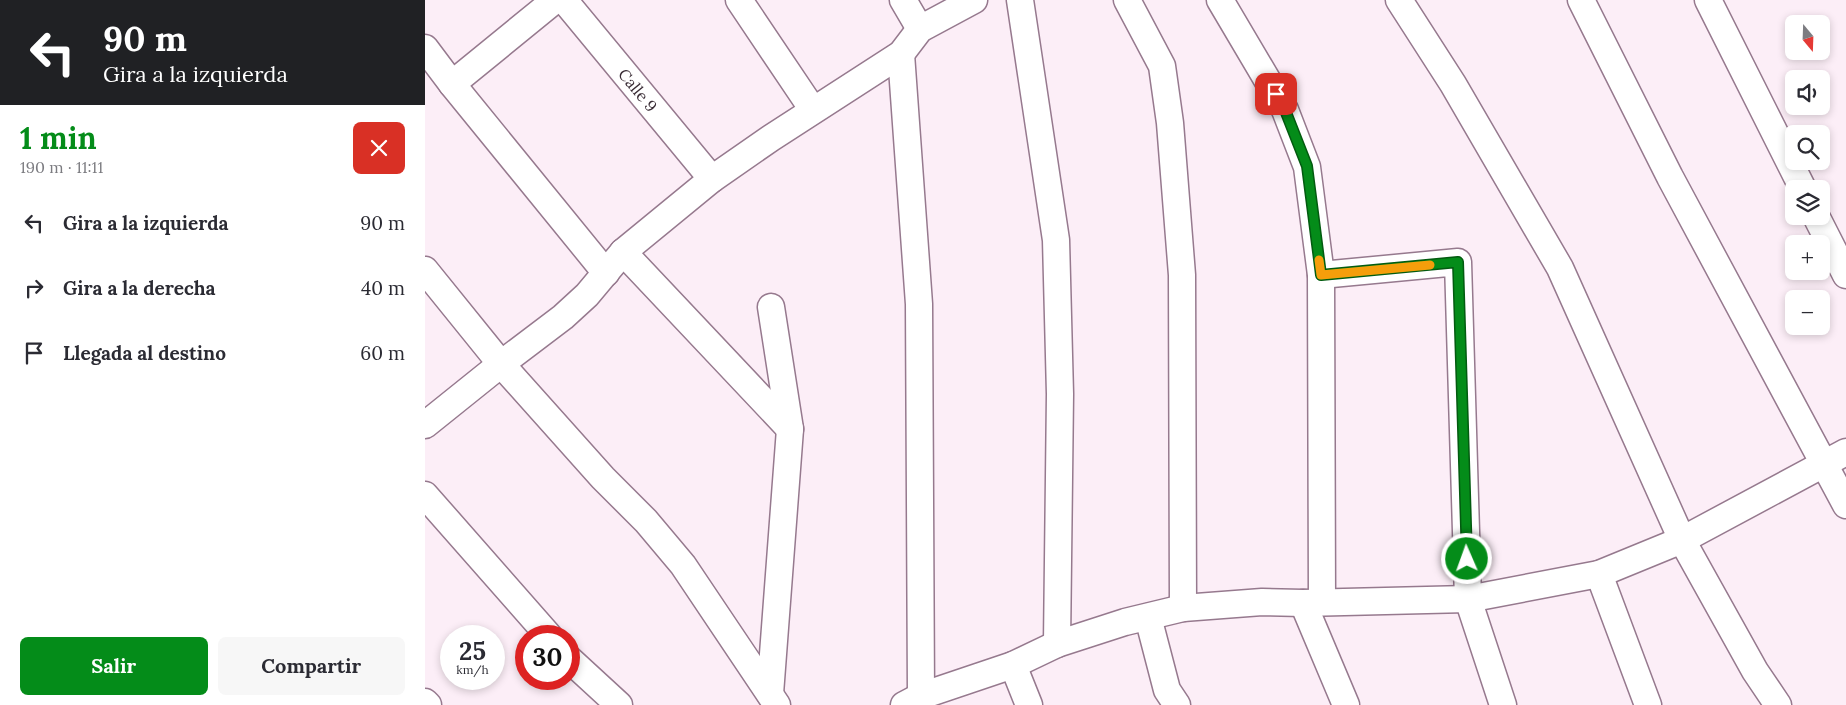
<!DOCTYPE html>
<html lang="es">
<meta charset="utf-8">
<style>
body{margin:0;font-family:Lora,serif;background:#f7f7f7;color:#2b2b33;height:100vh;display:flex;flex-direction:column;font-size:19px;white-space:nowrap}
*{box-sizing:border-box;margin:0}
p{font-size:16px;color:#7c7c81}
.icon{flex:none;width:28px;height:28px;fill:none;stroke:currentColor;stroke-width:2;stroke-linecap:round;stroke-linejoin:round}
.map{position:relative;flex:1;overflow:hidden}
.panel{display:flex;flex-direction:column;background:#fff;width:425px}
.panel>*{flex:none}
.top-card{background:#202124;color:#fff;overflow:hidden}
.needle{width:32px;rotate:161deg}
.controls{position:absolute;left:1360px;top:15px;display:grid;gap:10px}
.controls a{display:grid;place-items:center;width:45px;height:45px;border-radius:8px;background:#fff;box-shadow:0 2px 8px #0003;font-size:25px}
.speed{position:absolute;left:15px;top:625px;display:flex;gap:10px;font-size:25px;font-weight:700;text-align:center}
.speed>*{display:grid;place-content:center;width:65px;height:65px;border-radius:50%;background:#fff;box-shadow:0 2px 8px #0003;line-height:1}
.speed small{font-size:12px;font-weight:400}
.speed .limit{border:8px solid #d22;background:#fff;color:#111}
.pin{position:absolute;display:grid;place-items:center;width:42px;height:42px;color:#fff;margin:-21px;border-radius:10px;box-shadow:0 2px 8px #0006}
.me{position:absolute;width:55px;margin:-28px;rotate:358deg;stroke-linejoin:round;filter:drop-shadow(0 0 4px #0008)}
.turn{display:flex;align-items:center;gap:18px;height:105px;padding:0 20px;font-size:22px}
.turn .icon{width:65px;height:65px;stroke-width:2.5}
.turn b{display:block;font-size:35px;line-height:42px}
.round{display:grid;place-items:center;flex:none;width:52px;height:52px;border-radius:8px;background:#f7f7f7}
.headline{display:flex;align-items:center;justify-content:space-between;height:85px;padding:0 20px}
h1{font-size:30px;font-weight:700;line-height:38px;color:#048c19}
.button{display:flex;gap:10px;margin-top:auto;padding:10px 20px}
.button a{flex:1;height:58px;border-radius:8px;background:#048c19;color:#fff;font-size:20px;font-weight:700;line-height:58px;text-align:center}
.button a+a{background:#f7f7f7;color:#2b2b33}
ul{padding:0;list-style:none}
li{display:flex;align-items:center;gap:15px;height:65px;padding:0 20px}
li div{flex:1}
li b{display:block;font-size:19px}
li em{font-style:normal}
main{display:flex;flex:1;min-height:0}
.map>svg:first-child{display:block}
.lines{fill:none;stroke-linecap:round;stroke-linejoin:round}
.minor-casing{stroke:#96798e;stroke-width:29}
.minor{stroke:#fff;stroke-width:26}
.route-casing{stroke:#035b10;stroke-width:12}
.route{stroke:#048c19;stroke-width:9}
.slow{stroke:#f59e0b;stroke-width:9}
.labels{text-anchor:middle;stroke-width:4;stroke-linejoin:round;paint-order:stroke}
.street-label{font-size:16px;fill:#392c35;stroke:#fff}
</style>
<main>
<section class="panel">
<div class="top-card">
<div class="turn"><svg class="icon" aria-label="left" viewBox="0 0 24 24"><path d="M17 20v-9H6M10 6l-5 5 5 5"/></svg><div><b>90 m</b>Gira a la izquierda</div></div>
</div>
<div class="headline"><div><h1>1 min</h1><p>190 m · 11:11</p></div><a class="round" style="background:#d93025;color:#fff"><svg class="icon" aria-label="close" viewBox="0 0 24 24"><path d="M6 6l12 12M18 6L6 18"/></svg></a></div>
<ul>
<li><svg class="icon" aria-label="left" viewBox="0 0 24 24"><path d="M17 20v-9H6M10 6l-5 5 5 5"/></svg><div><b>Gira a la izquierda</b></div><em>90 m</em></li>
<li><svg class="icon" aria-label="right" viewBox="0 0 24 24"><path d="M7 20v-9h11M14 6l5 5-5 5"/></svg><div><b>Gira a la derecha</b></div><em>40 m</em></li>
<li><svg class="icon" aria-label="arrive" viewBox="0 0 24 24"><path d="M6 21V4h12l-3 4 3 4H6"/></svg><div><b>Llegada al destino</b></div><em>60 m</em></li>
</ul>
<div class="button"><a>Salir</a><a>Compartir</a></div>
</section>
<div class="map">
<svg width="1421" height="705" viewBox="0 0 1421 705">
<rect width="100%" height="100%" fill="#fceef7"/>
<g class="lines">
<defs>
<g id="minor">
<polyline points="139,0 287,179"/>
<polyline points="314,0 388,110"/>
<polyline points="478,0 495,29"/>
<polyline points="595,0 631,240 635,394 632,644"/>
<polyline points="702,0 737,66 745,123 757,275 758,608"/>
<polyline points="795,0 860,110 882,167 896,275 897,602"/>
<polyline points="974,0 1028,84 1135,268 1257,540 1330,671 1353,705"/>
<polyline points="1156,0 1245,177 1421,505"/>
<polyline points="1283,0 1378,189"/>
<polyline points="0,48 27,84 181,273"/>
<polyline points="476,54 494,304 496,696"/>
<polyline points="27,84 130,0"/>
<polyline points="1391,216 1421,275"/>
<polyline points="198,252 365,429"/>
<polyline points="0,270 76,364 178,478 221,521 258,565 352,705"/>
<polyline points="896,275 1033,262 1043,599 1078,705"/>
<polyline points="0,425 76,364 138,317 162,295 198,252 287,179 346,138 476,54 495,29 549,0"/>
<polyline points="0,495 124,636"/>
<polyline points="1174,574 1223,705"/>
<polyline points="878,603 921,705"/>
<polyline points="723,617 742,690 752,705"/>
<polyline points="144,659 194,705"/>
<polyline points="588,665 604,705"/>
<polyline points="345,694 365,429 346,307"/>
<polyline points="0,702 3,705"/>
<polyline points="479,705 496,696 588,665 632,644 700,622 758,608 837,602 878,603 1043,599 1174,574 1257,540 1421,452"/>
</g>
</defs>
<use href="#minor" class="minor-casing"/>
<use href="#minor" class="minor"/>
</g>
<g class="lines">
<defs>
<polyline id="route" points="851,94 860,110 882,166 896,275 1033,262 1042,559"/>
</defs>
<use href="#route" class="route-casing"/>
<use href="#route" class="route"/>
<polyline class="slow" points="894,260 896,275 1005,265"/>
</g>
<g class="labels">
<g class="street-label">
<text transform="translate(213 90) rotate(50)" y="6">Calle 9</text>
</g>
</g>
</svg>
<div class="controls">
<a><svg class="needle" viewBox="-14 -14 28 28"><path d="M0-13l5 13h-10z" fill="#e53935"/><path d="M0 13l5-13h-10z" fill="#7c7c81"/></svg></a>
<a><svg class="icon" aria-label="sound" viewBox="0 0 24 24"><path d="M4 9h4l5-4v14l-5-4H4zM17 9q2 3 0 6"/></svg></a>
<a><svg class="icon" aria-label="search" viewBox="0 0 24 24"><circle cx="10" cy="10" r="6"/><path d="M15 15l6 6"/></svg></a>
<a><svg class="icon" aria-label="layers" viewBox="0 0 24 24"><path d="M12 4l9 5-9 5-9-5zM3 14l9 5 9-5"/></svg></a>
<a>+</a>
<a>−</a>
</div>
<div class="speed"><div>25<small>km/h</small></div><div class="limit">30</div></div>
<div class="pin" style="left:851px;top:94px;background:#d93025"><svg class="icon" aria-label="arrive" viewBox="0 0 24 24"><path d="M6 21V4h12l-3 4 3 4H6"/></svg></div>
<svg class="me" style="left:1042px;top:559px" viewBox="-20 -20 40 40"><circle r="17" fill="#048c19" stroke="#fff" stroke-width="3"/><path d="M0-11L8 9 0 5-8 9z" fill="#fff"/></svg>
</div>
</main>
